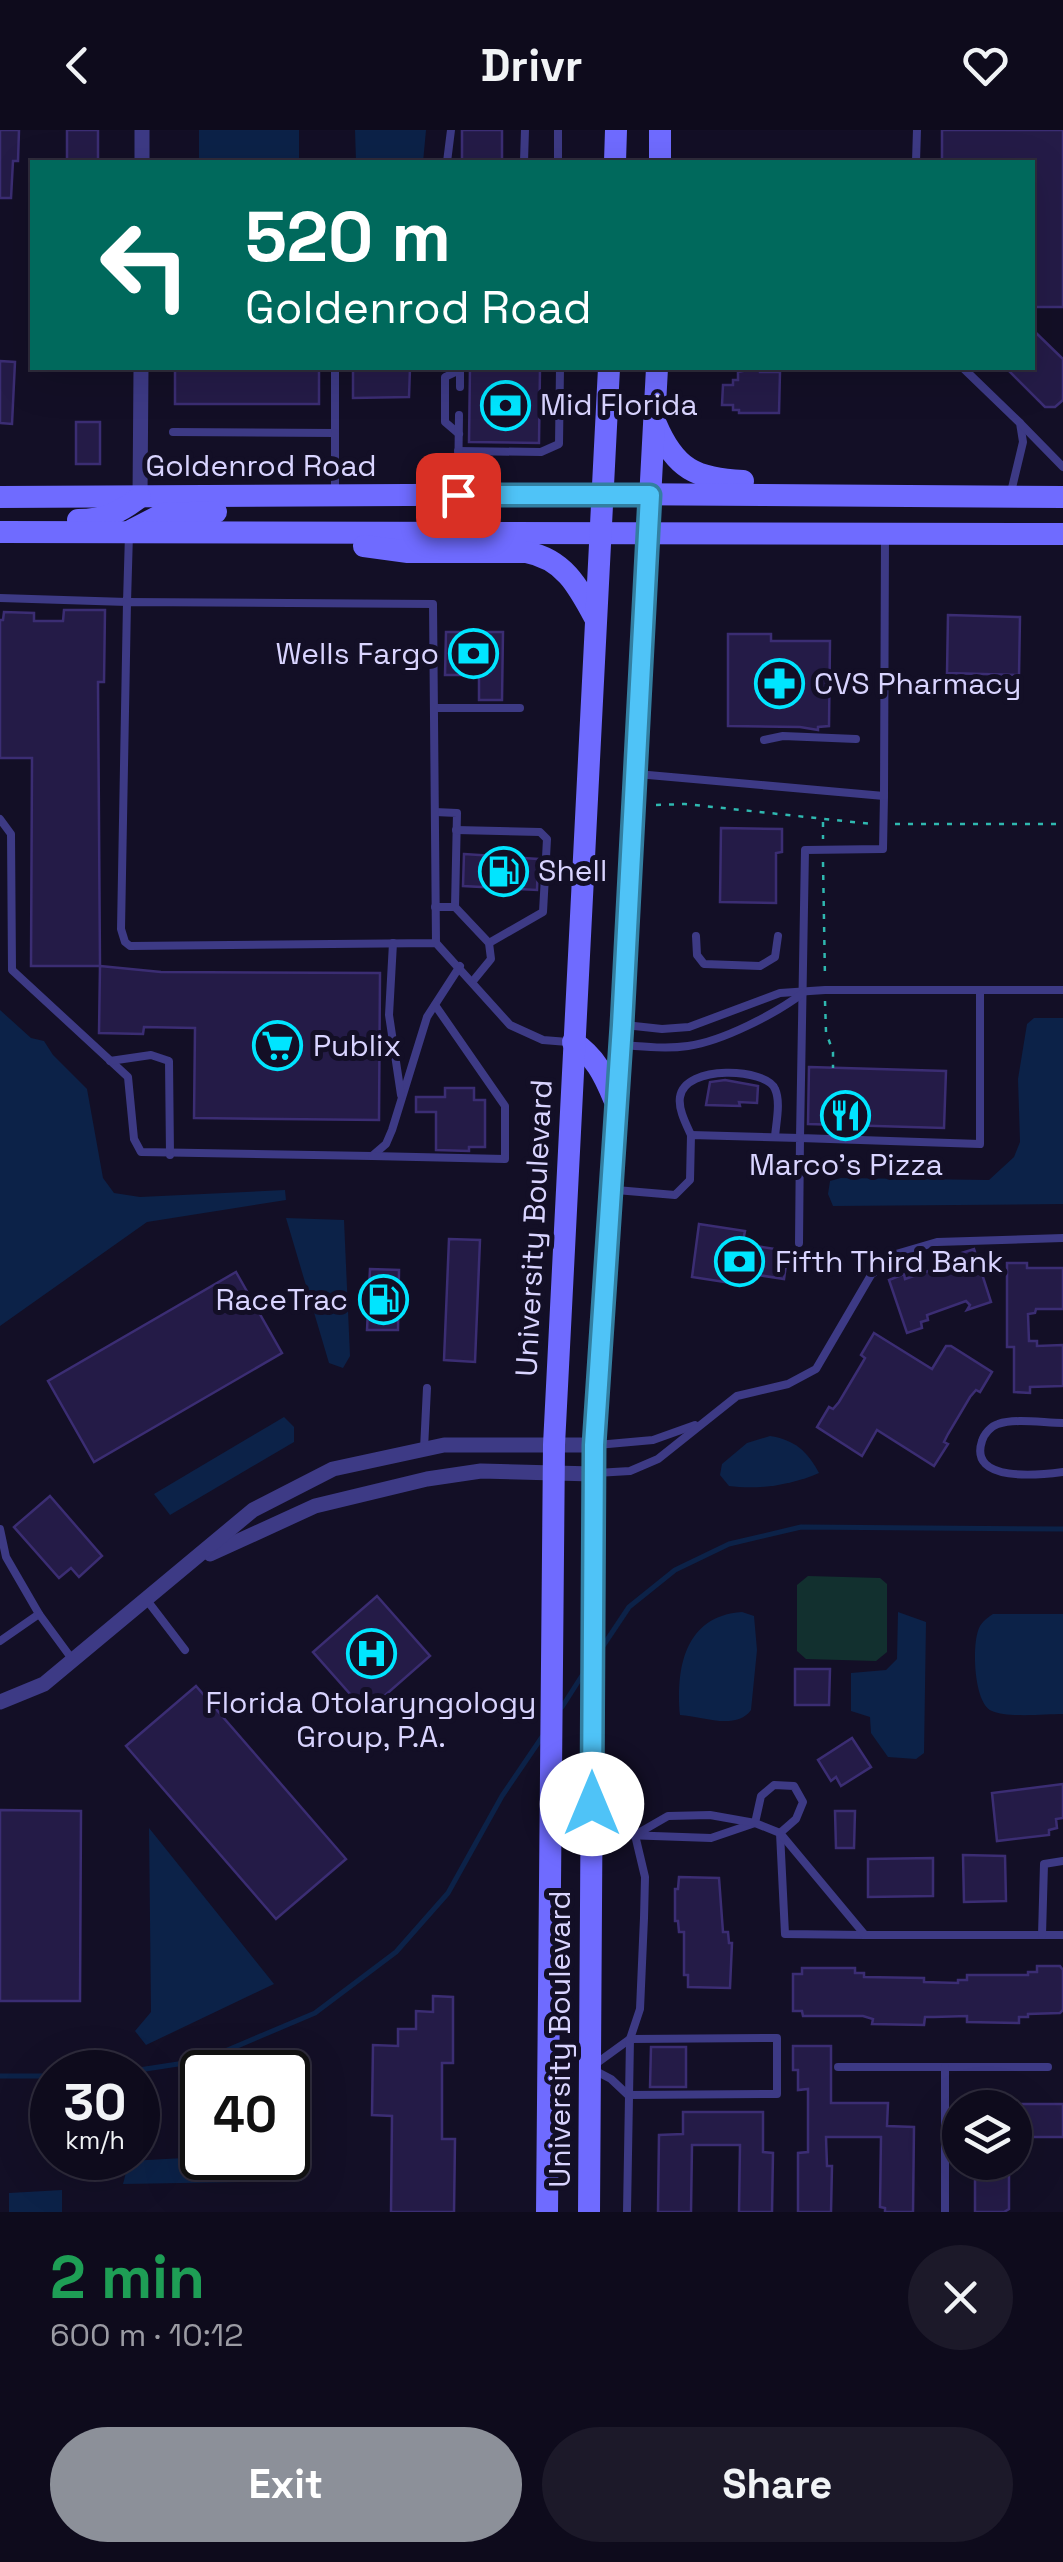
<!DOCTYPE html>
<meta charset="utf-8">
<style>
body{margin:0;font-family:"Space Grotesk",sans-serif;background:#1c1929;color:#f1f3f6;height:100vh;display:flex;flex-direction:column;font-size:38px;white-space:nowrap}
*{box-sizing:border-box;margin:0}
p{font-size:32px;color:#9b9ba3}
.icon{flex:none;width:55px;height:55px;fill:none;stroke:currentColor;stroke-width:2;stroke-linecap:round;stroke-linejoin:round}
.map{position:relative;height:2082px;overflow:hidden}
.panel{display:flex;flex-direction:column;background:#0e0b1c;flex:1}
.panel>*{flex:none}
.banner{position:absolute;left:30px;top:30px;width:1005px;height:210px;border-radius:0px;box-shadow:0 10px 40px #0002,0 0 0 2px #2e2b3b;background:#00695c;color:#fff;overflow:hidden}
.controls{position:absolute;left:942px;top:1960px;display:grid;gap:20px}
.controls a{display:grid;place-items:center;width:90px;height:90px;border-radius:50%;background:#0e0b1c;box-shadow:0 10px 40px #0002,0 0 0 2px #2e2b3b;font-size:50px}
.speed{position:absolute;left:30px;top:1920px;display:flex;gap:20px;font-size:50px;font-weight:700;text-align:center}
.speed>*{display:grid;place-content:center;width:130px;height:130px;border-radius:50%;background:#0e0b1c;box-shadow:0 10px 40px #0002,0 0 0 2px #2e2b3b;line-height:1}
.speed small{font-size:25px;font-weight:400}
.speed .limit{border:5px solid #111;border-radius:15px;background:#fff;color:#111}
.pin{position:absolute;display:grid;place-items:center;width:85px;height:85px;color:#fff;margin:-42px;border-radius:20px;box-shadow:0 5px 15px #0006}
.me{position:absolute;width:110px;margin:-55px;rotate:0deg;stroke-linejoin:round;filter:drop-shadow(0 0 8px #0008)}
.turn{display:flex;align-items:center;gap:35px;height:210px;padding:0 50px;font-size:45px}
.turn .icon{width:130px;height:130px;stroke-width:2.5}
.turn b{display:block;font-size:70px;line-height:85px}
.round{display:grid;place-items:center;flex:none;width:105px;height:105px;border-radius:52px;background:#1c1929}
.head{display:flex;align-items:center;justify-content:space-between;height:170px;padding:0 50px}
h1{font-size:60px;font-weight:600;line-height:75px;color:#1e9e55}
.action{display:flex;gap:20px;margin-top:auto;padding:20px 50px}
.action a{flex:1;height:115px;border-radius:60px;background:#8c9099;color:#fff;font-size:40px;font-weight:600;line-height:115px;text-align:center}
.action a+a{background:#1c1929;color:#f1f3f6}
header{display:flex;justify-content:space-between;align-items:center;height:130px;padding:0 50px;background:#0e0b1c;font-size:45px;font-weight:600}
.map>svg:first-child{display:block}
.green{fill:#12302f}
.water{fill:#0c2248}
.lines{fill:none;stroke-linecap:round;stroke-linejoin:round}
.stream{stroke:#0c2248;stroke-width:5}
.building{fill:#241b47;stroke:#3b2d73;stroke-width:2.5}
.path{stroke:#2fb8b0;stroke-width:2.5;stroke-dasharray:5 8;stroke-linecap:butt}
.lane{stroke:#3d3a85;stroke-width:8}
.street{stroke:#3d3a85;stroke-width:15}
.secondary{stroke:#6f6bff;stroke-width:22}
.route-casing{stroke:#337fa1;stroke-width:25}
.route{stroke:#4fc3f7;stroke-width:18}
.labels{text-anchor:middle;stroke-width:10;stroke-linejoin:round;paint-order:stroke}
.poi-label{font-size:30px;fill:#d9d4ff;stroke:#130f26;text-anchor:start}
.street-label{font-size:30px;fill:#d9d4ff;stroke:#130f26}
</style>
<header><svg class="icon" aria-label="back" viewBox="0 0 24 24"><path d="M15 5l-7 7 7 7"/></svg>Drivr<svg class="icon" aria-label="heart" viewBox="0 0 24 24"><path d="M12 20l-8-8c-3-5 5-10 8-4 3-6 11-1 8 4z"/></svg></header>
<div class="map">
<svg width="1063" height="2082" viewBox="0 0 1063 2082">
<rect width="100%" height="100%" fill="#130f26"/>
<polygon class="green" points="808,1446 880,1448 887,1454 887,1522 876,1531 806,1529 797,1521 797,1455"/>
<g class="water">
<rect x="199" y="0" width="100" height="32"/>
<polygon points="355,0 426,0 423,32 356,32"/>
<polygon points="0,880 31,908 44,911 53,925 87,959 103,1048 114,1063 140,1067 285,1060 286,1070 147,1092 0,1196"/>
<polygon points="1034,888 1063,888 1063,1074 833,1076 828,1064 830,1051 841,1048 989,1050 1014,1027 1020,1012 1018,949 1027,894"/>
<polygon points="286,1088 344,1090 350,1226 343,1238 329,1233"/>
<polygon points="284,1287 294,1297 294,1312 170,1385 154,1364"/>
<path d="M770 1306C795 1310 807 1321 819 1343 792 1355 758 1360 729 1356L720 1345 722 1334 747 1313Z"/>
<path d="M742 1482 754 1486 757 1520 751 1580C736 1601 702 1586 680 1585 676 1539 684 1486 742 1482Z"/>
<polygon points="898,1482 926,1492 924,1623 916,1629 888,1627 871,1603 870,1587 851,1581 851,1543 886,1540 897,1529"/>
<path d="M993 1484H1063V1584C1045 1584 1008 1588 992 1581 974 1574 972 1518 978 1501 980 1493 987 1488 993 1484Z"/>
<polygon points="149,1698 274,1854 146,1915 135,1901 151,1882"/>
<polygon points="202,2027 287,2028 296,2033 302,2051 123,2054 129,2031"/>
<polygon points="62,2060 62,2082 9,2082 9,2063"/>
</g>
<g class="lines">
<g class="stream">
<polyline points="601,1519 629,1477 675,1440 729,1414 801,1397 1063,1399"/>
<polyline points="562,1577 583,1544"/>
<polyline points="126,1942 204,1930 315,1883 396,1822 448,1763 502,1666 542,1607"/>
<polyline points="0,1946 52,1946"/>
</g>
</g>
<g class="building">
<polygon points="0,0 19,0 18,31 13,31 11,68 0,68"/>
<rect x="67" y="0" width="31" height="32"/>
<rect x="462" y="0" width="40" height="32"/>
<polygon points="942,0 1063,0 1063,177 1032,177 1032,32 942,32"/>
<polygon points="1032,199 1063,229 1063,270 1055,277 1045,277 1006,238 1032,238"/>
<polygon points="0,231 15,232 12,294 0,293"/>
<rect x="175" y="238" width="144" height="36"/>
<polygon points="353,238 410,238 409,267 353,268"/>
<polygon points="470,238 540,238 539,313 469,312"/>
<polygon points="743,238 760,238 760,242 780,242 779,283 739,283 739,280 733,280 733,275 722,275 723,255 733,255 733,250 738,250 738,242 743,241"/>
<rect x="76" y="292" width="24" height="42"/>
<polygon points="64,480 105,480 104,552 98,552 100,836 31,836 32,628 0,628 0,490 3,490 4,482 34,483 34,491 63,491"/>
<polygon points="948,485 1020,487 1019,545 947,543"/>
<polygon points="446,502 503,502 502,570 479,570 479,545 445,545"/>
<polygon points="728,504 771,504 771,511 830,511 829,596 818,597 818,600 800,597 728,596"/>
<polygon points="721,698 782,699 782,722 776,723 776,773 720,772"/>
<polygon points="464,724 538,729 537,760 463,756"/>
<polygon points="100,836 161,842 380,843 379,990 194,988 195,898 144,897 143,904 99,903"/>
<polygon points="809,937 946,941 944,998 808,994"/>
<polygon points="725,950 758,956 757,973 739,972 740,976 706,975 710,952"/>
<polygon points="445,958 474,958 474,970 485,970 485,1017 469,1017 469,1021 436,1020 436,982 416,982 416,967 445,967"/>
<polygon points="699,1094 745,1101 743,1111 750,1112 749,1115 788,1121 784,1149 745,1143 744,1146 739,1145 738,1154 692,1147"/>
<polygon points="449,1109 480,1110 475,1232 444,1230"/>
<polygon points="974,1119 991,1172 967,1180 970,1175 966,1171 927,1185 928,1190 921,1192 922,1198 907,1203 889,1150 904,1144 905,1149 960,1130 958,1124"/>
<polygon points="1007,1133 1027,1133 1027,1138 1063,1138 1063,1179 1036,1179 1035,1183 1028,1184 1029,1211 1037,1211 1037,1216 1063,1215 1063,1256 1030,1257 1030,1263 1014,1262 1014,1217 1007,1217"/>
<polygon points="370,1139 399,1140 398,1200 367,1200"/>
<polygon points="236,1142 282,1223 94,1332 48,1251"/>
<polygon points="874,1203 932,1239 946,1216 951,1216 992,1242 980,1262 976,1260 970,1267 948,1304 944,1312 948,1314 934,1336 877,1300 862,1326 817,1297 829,1277 833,1279 839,1272 861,1235 865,1228 861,1225"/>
<polygon points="50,1366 102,1426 79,1447 71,1438 59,1448 14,1397"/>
<polygon points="377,1466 430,1526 366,1582 313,1522"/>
<polygon points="795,1539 830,1539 829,1575 795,1575"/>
<polygon points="196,1556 346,1729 276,1789 126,1616"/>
<polygon points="852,1608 871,1637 841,1656 836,1647 831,1651 818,1630"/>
<polygon points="1063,1654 1063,1688 1056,1689 1057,1698 1049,1700 1049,1705 997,1711 992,1663"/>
<polygon points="0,1680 81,1681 80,1871 0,1871"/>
<polygon points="835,1681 855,1681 854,1718 836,1718"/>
<polygon points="963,1725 1005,1726 1006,1771 964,1772"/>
<polygon points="933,1728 933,1766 868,1767 868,1729"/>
<polygon points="679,1747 719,1748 723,1802 728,1802 729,1813 732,1813 730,1858 688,1857 688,1845 684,1845 684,1802 679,1802 678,1791 675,1791 675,1759 678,1759"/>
<polygon points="1037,1836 1060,1836 1063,1840 1063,1880 1060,1883 1028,1884 1028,1887 1019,1887 1019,1893 967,1892 967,1886 934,1887 925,1887 924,1895 872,1894 873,1889 863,1886 803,1886 802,1881 793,1881 793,1844 802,1844 802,1838 855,1838 855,1843 864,1843 864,1847 924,1848 924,1852 958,1853 958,1850 967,1850 967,1845 1028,1845 1028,1842 1037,1842"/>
<polygon points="433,1866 453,1867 453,1933 442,1933 442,2009 455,2009 454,2082 391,2082 392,1986 372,1985 373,1915 398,1916 398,1899 416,1899 416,1881 433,1882"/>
<polygon points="793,1916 831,1916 831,1973 888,1973 887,1996 914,1997 913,2082 885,2082 885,2078 880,2077 881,2007 826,2007 827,2036 832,2036 831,2082 798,2082 798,2023 808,2022 808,1959 798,1960 798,1940 793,1940"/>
<polygon points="651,1917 686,1917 686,1957 650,1957"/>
<rect x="1015" y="1974" width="48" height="33"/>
<polygon points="683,1982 763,1982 763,2022 773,2023 772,2082 739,2082 740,2015 692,2015 691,2082 658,2082 659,2005 683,2004"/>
<polygon points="975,2032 1009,2032 1009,2079 1004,2082 975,2082"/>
</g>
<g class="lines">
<g class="path">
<polyline points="656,675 685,674 872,694"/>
<polyline points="823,692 823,709"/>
<polyline points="895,694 1063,694"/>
<polyline points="823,732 825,848"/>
<polyline points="825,871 826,902 833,922 833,938"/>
</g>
<g class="lane">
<polyline points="447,32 451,0"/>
<polyline points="524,32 525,0"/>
<polyline points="558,32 558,0"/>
<polyline points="916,32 917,0"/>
<polyline points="963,238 1020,293 1023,312 1011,362"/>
<polyline points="460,257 460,238"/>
<polyline points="1020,293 1063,337"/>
<polyline points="173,302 335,303 335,238"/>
<polyline points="335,303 335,361"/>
<polyline points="459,304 445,292 445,247 460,240"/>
<polyline points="458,321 541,322 559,314 560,238"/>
<polyline points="458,360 459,285"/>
<polyline points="0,468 127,472 129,404"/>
<polyline points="434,578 520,578"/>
<polyline points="764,610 783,606 856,609"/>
<polyline points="637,644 884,666 883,719 805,720 800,1008 980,1014 980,860"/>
<polyline points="884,666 885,406"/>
<polyline points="435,682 457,683 455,777"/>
<polyline points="0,689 11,704 12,840 128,947 134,1009 141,1022 372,1026 386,1014 392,1000 427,887 460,836"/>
<polyline points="456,700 540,702 547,709 543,782 489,813"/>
<polyline points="435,777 455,777 489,813 491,829 473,851"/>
<polyline points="696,806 697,825 704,834 760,836 775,827 778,806"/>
<polyline points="393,813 389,885 401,965"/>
<polyline points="436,813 433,474 127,472 121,799 125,812 130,816 436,813 510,895 543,910 568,912"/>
<polyline points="625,895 662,899 689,897 780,863 825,860 1063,860"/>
<path d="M625 915C646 917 668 919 688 916 723 911 775 884 803 863"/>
<polyline points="110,931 151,925 169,931 170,1025"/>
<path d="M691 1005C686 994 678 979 680 967 685 934 766 938 775 959 781 972 776 993 775 1007"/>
<polyline points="372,1026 505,1029 505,976 435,875"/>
<polyline points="616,1060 675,1065 690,1050 691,1005 800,1008 799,1113"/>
<path d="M1063 1293C1044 1293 1016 1288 998 1294 991 1296 984 1304 982 1311 968 1353 1040 1345 1063 1342"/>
<polyline points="597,1315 653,1310 695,1295"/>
<polyline points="424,1319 427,1258"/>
<polyline points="596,1343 630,1341 658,1329 737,1266 788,1254 816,1239 871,1145 896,1124 937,1112 1063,1108"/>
<polyline points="0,1399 6,1427 39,1484 0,1511"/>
<polyline points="146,1469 185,1520"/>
<polyline points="39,1484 72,1529"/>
<polyline points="755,1693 761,1666 774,1655 794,1656 803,1672 796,1689 780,1703 785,1804 865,1805"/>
<polyline points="596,1704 711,1708 755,1693"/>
<polyline points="635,1705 668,1686 710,1685 755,1693 780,1703 865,1805 1063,1805"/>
<polyline points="1042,1805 1044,1734 1063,1731"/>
<polygon points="777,1908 777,1964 628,1965 611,1949 590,1938 630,1909"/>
<polyline points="838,1937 1048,1937"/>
<polyline points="627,2082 630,1909 640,1879 644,1788 645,1747 635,1705"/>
<polyline points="945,2082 945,1937"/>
</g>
<g class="street">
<polyline points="142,32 142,0"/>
<polyline points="140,367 141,238"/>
<polyline points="210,1424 315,1376 427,1349 481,1341 593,1344"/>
<polyline points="0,1572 44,1554 253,1380 333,1339 444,1315 594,1315"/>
</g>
<g class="secondary">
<polyline points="660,0 660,32"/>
<polyline points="615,32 616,0"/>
<path d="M656 294C675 339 696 349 743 351"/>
<polyline points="0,367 602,364 1063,367"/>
<path d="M78 390C105 390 119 383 140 367"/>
<polyline points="132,400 163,384 216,382"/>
<polyline points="0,402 1063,404"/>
<path d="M364 416 408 422H526C564 429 578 456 595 488"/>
<path d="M573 912C595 926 604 945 614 969"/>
<polyline points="547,2082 554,1315 609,238"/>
<polyline points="589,2082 594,1315 622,895 657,238"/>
</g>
</g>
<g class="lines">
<defs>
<polyline id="route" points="458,365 650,365 622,895 594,1315 592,1674"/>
</defs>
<use href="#route" class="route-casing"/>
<use href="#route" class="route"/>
</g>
<defs>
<symbol id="bank-ring" viewBox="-11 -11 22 22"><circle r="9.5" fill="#130f26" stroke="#00e5ff" stroke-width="1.5"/><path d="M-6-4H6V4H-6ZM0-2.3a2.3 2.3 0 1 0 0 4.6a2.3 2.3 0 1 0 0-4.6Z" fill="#00e5ff"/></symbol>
<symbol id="pharmacy-ring" viewBox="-11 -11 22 22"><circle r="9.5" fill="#130f26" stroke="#00e5ff" stroke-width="1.5"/><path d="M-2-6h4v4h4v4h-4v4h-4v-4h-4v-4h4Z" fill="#00e5ff"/></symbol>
<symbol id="fuel-ring" viewBox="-11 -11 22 22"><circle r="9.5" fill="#130f26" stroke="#00e5ff" stroke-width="1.5"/><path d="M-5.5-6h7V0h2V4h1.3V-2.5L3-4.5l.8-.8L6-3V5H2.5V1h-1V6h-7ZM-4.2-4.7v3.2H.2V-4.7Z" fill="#00e5ff"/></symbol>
<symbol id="supermarket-ring" viewBox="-11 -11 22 22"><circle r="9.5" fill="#130f26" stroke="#00e5ff" stroke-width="1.5"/><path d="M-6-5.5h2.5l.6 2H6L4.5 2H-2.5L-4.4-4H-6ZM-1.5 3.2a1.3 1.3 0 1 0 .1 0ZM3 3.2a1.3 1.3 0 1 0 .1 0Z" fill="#00e5ff"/></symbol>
<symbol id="restaurant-ring" viewBox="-11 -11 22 22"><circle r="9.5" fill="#130f26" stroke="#00e5ff" stroke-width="1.5"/><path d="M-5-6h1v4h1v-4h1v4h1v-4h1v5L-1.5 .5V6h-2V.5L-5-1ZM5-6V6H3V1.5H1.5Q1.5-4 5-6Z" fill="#00e5ff"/></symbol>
<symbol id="hospital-ring" viewBox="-11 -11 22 22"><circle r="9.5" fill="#130f26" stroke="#00e5ff" stroke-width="1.5"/><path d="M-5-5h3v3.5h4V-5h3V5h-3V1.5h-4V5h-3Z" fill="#00e5ff"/></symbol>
</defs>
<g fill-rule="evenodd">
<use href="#bank-ring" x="478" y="248" width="55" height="55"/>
<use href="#bank-ring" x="446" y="496" width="55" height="55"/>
<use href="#pharmacy-ring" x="752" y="526" width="55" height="55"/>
<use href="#fuel-ring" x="476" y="714" width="55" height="55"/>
<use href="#supermarket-ring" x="250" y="888" width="55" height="55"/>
<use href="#restaurant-ring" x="818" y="958" width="55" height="55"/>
<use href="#bank-ring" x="712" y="1104" width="55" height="55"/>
<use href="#fuel-ring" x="356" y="1142" width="55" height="55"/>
<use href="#hospital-ring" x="344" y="1496" width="55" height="55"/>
</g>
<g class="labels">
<g class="poi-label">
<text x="540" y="285">Mid Florida</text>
<text x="439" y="534" text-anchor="end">Wells Fargo</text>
<text x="814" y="564">CVS Pharmacy</text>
<text x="538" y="751">Shell</text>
<text x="313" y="926">Publix</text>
<text x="846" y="1045" text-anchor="middle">Marco's Pizza</text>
<text x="775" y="1142">Fifth Third Bank</text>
<text x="348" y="1180" text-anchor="end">RaceTrac</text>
<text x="371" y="1583" text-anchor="middle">Florida Otolaryngology<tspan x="371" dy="34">Group, P.A.</tspan></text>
</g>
<g class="street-label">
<text x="261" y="346">Goldenrod Road</text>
<text transform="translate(534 1098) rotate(-87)" y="10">University Boulevard</text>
<text transform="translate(560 1909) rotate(-90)" y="10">University Boulevard</text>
</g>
</g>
</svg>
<div class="controls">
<a><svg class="icon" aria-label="layers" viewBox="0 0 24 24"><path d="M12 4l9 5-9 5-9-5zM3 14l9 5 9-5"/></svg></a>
</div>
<div class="speed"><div>30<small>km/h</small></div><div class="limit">40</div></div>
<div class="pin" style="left:458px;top:365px;background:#d93025"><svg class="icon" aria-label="arrive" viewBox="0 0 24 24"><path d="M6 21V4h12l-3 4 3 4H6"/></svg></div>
<svg class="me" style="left:592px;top:1674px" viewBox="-20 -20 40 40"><circle r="19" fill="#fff"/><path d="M0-13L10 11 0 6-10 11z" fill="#4fc3f7"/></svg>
<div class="banner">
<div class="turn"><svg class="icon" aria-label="left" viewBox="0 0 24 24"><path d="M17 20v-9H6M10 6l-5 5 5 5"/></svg><div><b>520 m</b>Goldenrod Road</div></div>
</div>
</div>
<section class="panel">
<div class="head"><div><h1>2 min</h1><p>600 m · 10:12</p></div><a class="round"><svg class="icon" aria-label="close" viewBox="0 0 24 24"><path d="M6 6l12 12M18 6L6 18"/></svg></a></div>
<div class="action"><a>Exit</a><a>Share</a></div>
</section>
